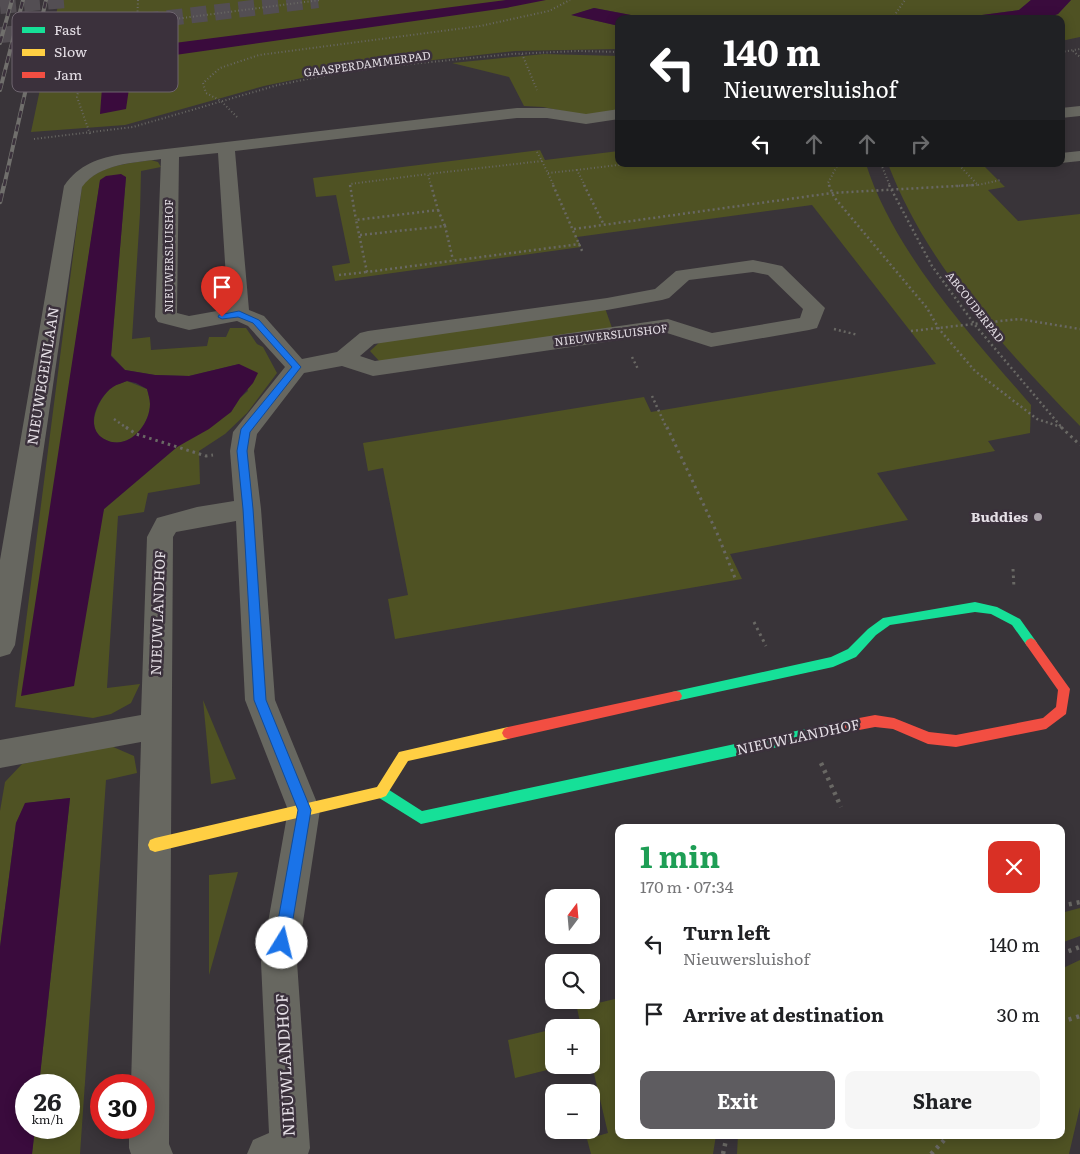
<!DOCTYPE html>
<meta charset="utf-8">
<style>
body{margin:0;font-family:Literata,serif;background:#f6f6f6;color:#202124;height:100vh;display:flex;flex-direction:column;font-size:19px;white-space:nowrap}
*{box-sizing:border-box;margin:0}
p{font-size:16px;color:#757577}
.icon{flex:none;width:28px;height:28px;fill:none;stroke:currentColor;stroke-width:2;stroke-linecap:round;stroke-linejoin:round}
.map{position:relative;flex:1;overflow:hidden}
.side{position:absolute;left:615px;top:824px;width:450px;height:315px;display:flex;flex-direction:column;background:#fff;border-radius:10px;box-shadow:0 2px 12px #0003}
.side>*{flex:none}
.guide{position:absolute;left:615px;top:15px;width:450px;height:152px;border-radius:10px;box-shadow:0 2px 12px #0003;background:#202124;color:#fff;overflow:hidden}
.needle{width:32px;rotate:16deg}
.tools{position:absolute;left:545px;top:889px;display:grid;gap:10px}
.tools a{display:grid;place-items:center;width:55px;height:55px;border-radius:10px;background:#fff;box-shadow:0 2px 12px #0003;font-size:25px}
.speed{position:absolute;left:15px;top:1074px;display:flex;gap:10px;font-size:25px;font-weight:700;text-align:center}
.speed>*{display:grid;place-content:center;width:65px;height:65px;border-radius:50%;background:#fff;box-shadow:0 2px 12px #0003;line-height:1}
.speed small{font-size:12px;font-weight:400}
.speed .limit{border:8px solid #d22;background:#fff;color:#111}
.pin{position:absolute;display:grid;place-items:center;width:42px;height:42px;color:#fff;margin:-51px -21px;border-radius:50% 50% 50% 0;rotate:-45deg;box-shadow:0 0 5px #0007}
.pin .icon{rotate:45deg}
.me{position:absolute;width:55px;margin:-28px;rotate:9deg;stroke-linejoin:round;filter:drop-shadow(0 0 4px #0008)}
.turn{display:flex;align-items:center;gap:18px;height:105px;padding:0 25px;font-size:22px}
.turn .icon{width:65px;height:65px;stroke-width:2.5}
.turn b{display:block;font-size:35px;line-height:42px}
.lanes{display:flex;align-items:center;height:48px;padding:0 25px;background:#0003;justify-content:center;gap:25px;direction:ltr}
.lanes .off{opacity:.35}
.round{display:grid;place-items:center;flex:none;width:52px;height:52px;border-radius:10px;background:#f6f6f6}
.summary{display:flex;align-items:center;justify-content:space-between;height:85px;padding:0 25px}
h1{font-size:30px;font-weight:700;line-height:38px;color:#1e9e55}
.primary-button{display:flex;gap:10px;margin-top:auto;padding:10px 25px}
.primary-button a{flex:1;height:58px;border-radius:10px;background:#5e5c60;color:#fff;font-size:20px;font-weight:700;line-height:58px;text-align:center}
.primary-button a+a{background:#f6f6f6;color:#202124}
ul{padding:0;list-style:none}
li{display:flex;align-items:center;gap:15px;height:70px;padding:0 25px}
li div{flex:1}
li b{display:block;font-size:19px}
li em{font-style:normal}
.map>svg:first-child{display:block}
.green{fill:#4f5223;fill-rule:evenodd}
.water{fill:#3a0b3d;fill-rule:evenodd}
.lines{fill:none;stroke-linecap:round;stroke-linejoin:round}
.highway-tunnel{stroke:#534e53;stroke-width:16;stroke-dasharray:16 8;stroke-linecap:butt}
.path-far3{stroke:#696864;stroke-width:2;stroke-dasharray:1 2.5;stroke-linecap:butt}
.path-far2{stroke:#696864;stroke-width:2.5;stroke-dasharray:2 3;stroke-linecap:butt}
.path-far1{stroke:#696864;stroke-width:3;stroke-dasharray:2.5 4;stroke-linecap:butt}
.path{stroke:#696864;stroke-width:4.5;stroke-dasharray:3 5;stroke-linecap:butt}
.street{fill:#676760;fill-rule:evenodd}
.fast{fill:#16e098;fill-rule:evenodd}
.slow{fill:#ffcf43;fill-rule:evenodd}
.jam{fill:#f24e42;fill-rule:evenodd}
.rail-far1-casing{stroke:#706f6c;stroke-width:4}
.rail-casing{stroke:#706f6c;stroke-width:4.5}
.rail-far1{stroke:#3b313c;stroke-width:2.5;stroke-dasharray:7;stroke-linecap:butt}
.rail{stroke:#3b313c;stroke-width:3;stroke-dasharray:9;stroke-linecap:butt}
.route{fill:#1a73e8;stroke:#114b97}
.poi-dot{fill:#a9a3a9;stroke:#3b313c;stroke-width:2}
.labels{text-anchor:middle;stroke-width:5;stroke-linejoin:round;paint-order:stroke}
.far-street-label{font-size:11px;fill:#e5dfe6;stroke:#3b313c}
.street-label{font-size:14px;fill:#e5dfe6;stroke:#3b313c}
.poi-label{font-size:14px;font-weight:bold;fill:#e5dfe6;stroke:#3b313c;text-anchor:end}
.near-street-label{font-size:16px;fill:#e5dfe6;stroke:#3b313c}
.key{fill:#3b313c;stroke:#6e656f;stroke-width:1}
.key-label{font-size:14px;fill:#e5dfe6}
</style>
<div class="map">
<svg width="1080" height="1154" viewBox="0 0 1080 1154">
<rect width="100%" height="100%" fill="#393439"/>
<g class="green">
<polygon points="59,0 1031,0 1019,10 952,19 652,19 594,8 572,15 619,26 619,49 515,51 335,71 264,86 125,125 31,132 43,75 53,73 60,35 52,35"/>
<polygon points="1071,0 1080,0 1080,37 1061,41 1061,19 1043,19 1058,14"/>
<polygon points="544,54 619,56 619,111 588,116 543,107 524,106 509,77 452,63"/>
<path d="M540 150 545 160 619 151V164H866C894 252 971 336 1031 405L1030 433 988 441 995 451 877 473 908 520 730 554 742 579 395 639 388 599 408 595 383 468 368 471 363 443 644 397 651 412 936 364 812 205 577 237 581 247 335 281 332 266 350 263 336 195 316 197 313 178Z"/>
<path d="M151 160 158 162 161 167 141 171 140 213 132 339 150 337 151 350 207 346 209 337H226L230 328H246L257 344 263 347 277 373 247 413 225 434 199 451 200 484 148 493 144 512 118 516 107 688 140 684 131 703 111 714 93 718 15 707 82 186C99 165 126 164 151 160ZM126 177 111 355 125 370 155 375 189 376 239 364 248 391 240 398 231 412 177 447 104 509 87 568 48 526 100 181Z"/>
<path d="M888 164H982L1005 187 988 190 1018 221 1080 214V426C1005 349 927 266 888 164Z"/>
<polygon points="605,308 612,328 381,363 370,351 381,341"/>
<path d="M127 381 147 389C148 393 150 399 150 404 150 426 127 452 104 439 83 428 100 396 113 386 117 384 123 383 127 381Z"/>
<polygon points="203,700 236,779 211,784"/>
<polygon points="111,746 134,756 137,773 106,780 80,1154 32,1154 35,1128 69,1128 69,1085 39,1085 70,798 26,803 16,823 0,947 0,811 5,782 22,764"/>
<polygon points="238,872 209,975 209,875"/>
<polygon points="1080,908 1080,936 1061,943 1061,913"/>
<polygon points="1080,960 1080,1107 1069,1154 737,1154 738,1135 1061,1135 1061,969"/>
<polygon points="619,998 619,1135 716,1135 713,1154 591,1154 587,1139 608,1133 591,1061 591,1028 559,1027 580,1022 577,1008"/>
<polygon points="554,1029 554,1065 567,1065 515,1078 508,1040"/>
</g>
<g class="water">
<polygon points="506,0 546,0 506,8 133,61 126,109 100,114 104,61 120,50"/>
<polygon points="1031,0 1071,0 1058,14 1043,19 952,19 1019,10"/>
<polygon points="594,8 652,19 619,19 619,26 571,15"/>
<path d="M121 174 126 177 111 356 125 370 155 375 189 376 239 364 258 373 253 383 240 398 231 412 209 429 177 447 104 509 74 686 21 696 100 180 106 176ZM127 381 136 383 147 389C148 393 150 399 150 404 150 426 127 452 104 439 83 427 99 396 113 387 117 384 123 383 127 381Z"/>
<polygon points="70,798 39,1085 26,1085 26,1128 35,1128 32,1154 0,1154 0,947 16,823 25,803"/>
</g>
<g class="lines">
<g class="highway-tunnel">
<polyline points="0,6 66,0"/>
<polyline points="0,35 128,23 318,0"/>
</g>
<g class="path-far3">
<polyline points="138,0 137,24 320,0"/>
<polyline points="892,19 905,0"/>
<polyline points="1073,51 1080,57"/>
<polyline points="1061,52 1080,49"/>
<polyline points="522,54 537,90"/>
<polyline points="237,117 221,101 206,93 203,83 220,68 259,55 480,26 549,11 570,0"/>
<polyline points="90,134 77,97 86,56 134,37 137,24"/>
<polyline points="34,139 133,127 278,85 333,74 390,66 512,54 578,51 619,52"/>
<polyline points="542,161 554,186"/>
<polyline points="881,164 890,186"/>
<polyline points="548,173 577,170"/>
<polyline points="978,185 1001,180"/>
<polyline points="350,186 350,184 428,174"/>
<polyline points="431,186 428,174 542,161 537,152"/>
<polyline points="585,186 577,170 626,164"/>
<polyline points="829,186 828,183 838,164"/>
<polyline points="952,186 978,185 958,164"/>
</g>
<g class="path-far2">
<polyline points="350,185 356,220"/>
<polyline points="431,185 438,210 356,220 367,272 580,244"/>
<polyline points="553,185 583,253"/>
<polyline points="584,185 604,225"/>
<polyline points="829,185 834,197 927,308 939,329 975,371 1037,419 1061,427"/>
<polyline points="889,185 932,266 975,325 1063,429"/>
<polyline points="438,210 445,226"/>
<polyline points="574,229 832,193 974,185"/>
<polyline points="360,235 445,226 453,260"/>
<polyline points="339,275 367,272"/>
<polyline points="834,329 858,335"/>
<polyline points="911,331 1019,319 1080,329"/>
<polyline points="632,357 638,369"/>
<polyline points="652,396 667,429"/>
<polyline points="114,419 128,429"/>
</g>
<g class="path-far1">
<polyline points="126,427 136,434 206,456 213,455"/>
<polyline points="667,427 717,533 735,578"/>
<polyline points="1061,427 1080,445"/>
<polyline points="1013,569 1014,588"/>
<polyline points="754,622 766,646"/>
</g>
<g class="path">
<polyline points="821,763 841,807"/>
<polyline points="1061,906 1080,902"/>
<polyline points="1061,954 1080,947"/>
<polyline points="1061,1022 1080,1016"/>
<polyline points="723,1154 727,1135"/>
<polyline points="931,1154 949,1135"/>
</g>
<g class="street">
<polygon points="1080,106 1080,116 1061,118 1061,108"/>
<path d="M517 108H547L586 114 619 109V119L586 124 547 118H517L235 151 249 310 264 316 302 359 337 352 360 333 368 331 607 298 655 289 676 271 753 260 782 266 825 308 817 328 809 330 711 347 667 333 373 376 342 366 304 373 257 434 254 451 261 509 275 700 320 810 297 962 310 1148 308 1154H247L253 1140 269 1133 261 962 288 810 245 700 236 521 176 532 173 537 169 1144 173 1154H131L129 1148V1128H144V1085H131L141 742 0 768V740L141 715 147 537 157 518 197 507 234 501 230 451 233 432 285 367 248 326 237 321 189 330 158 322 155 317 161 159C134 163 100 163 82 187L15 645 10 654 0 657V560L64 186C79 164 99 158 123 154ZM218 153 228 309 189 316 177 313 179 157ZM753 272 768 275 803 309 800 318 712 333 668 319 375 361 360 356 374 344 607 310 662 300 669 298 689 280Z"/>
<polygon points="1080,151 1080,161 1061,163 1061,153"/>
</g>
<g class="fast">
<polygon points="975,602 997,607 1020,619 1035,640 1037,643 1035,646 1031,648 1027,646 1012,625 991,614 975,612 890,625 876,635 856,657 833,667 676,701 672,700 670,696 672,692 676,691 831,657 848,649 868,629 883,618"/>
<polygon points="838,722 842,724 844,728 842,732 838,734 421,824 376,796 374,792 376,788 381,786 386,788 422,811"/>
</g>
<polygon class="slow" points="508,727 512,729 514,733 512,737 508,739 408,761 386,796 381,798 155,852 150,850 148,845 150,840 155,838 377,787 399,752"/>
<g class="jam">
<polygon points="1031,638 1035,640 1070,689 1066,714 1046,729 956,747 928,744 893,729 875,727 838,734 834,732 832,728 834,724 838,722 875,715 894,718 929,732 956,735 1043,718 1056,707 1058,690 1027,646 1025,643 1027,640"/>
<polygon points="676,691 680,692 682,696 680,700 676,701 508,739 504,737 502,733 504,729 508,727"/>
</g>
<defs>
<g id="rail-far1">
<polyline points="0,43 12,0"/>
<polyline points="0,90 23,0"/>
<polyline points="4,186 46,0"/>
</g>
<polyline id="rail" points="0,202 4,185"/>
</defs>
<use href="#rail-far1" class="rail-far1-casing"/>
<use href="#rail" class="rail-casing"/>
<use href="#rail-far1" class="rail-far1"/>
<use href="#rail" class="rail"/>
</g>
<polygon class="route" points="239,311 259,320 301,367 250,432 247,451 253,509 266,700 311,810 289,943 287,948 282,950 277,948 274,943 298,810 254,700 243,509 237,451 241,429 292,367 253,323 238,317 222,319 218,317 219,315"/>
<circle class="poi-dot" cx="1038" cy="517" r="5"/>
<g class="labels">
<g class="far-street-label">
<text transform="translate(367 64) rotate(-8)" y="4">GAASPERDAMMERPAD</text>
<text transform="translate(169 256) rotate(-90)" y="4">NIEUWERSLUISHOF</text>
<text transform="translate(975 307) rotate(52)" y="4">ABCOUDERPAD</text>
<text transform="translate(611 335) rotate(-7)" y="4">NIEUWERSLUISHOF</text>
</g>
<g class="street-label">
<text transform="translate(43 376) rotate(-81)" y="5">NIEUWEGEINLAAN</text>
<text transform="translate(158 613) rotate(-88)" y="5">NIEUWLANDHOF</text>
<text transform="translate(798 737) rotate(-12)" y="5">NIEUWLANDHOF</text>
</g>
<g class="poi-label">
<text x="1028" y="522">Buddies</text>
</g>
<g class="near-street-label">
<text transform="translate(285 1065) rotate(-93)" y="6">NIEUWLANDHOF</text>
</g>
</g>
<rect x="12" y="12" width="166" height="80" rx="8" class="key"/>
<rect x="22" y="27" width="23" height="6" fill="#16e098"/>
<rect x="22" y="49" width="23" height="7" fill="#ffcf43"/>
<rect x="22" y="72" width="23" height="6" fill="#f24e42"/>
<g class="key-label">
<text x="54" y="35">Fast</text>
<text x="54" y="57">Slow</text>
<text x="54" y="80">Jam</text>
</g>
</svg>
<div class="tools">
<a><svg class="needle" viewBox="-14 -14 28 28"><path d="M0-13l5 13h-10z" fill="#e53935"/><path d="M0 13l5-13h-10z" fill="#757577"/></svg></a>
<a><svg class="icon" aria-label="search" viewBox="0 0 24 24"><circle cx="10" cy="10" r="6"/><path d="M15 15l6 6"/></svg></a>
<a>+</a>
<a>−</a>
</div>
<div class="speed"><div>26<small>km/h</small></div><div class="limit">30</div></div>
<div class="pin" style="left:222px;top:317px;background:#d93025"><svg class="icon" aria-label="arrive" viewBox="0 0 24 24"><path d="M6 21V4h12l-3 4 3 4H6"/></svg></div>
<svg class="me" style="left:282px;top:943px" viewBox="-20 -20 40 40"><circle r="19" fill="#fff"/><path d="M0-13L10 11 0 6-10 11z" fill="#1a73e8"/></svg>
<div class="guide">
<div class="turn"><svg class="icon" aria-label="left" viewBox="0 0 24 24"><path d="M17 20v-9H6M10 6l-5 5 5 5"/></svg><div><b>140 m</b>Nieuwersluishof</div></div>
<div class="lanes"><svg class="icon" aria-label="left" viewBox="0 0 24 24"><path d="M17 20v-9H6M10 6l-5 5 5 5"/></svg><svg class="icon off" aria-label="ahead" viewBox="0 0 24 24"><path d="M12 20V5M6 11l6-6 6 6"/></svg><svg class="icon off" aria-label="ahead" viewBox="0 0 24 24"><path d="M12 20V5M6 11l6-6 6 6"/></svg><svg class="icon off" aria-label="right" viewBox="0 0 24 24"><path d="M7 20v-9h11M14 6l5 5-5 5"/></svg></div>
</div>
<section class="side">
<div class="summary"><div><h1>1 min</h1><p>170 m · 07:34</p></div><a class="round" style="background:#d93025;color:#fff"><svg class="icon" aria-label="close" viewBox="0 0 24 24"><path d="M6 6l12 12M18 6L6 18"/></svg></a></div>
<ul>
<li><svg class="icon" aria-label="left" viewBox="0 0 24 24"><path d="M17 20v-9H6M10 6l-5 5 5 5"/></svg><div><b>Turn left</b><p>Nieuwersluishof</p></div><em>140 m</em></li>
<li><svg class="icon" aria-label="arrive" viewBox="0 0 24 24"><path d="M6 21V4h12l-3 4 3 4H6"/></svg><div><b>Arrive at destination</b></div><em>30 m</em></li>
</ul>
<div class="primary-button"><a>Exit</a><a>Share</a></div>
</section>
</div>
